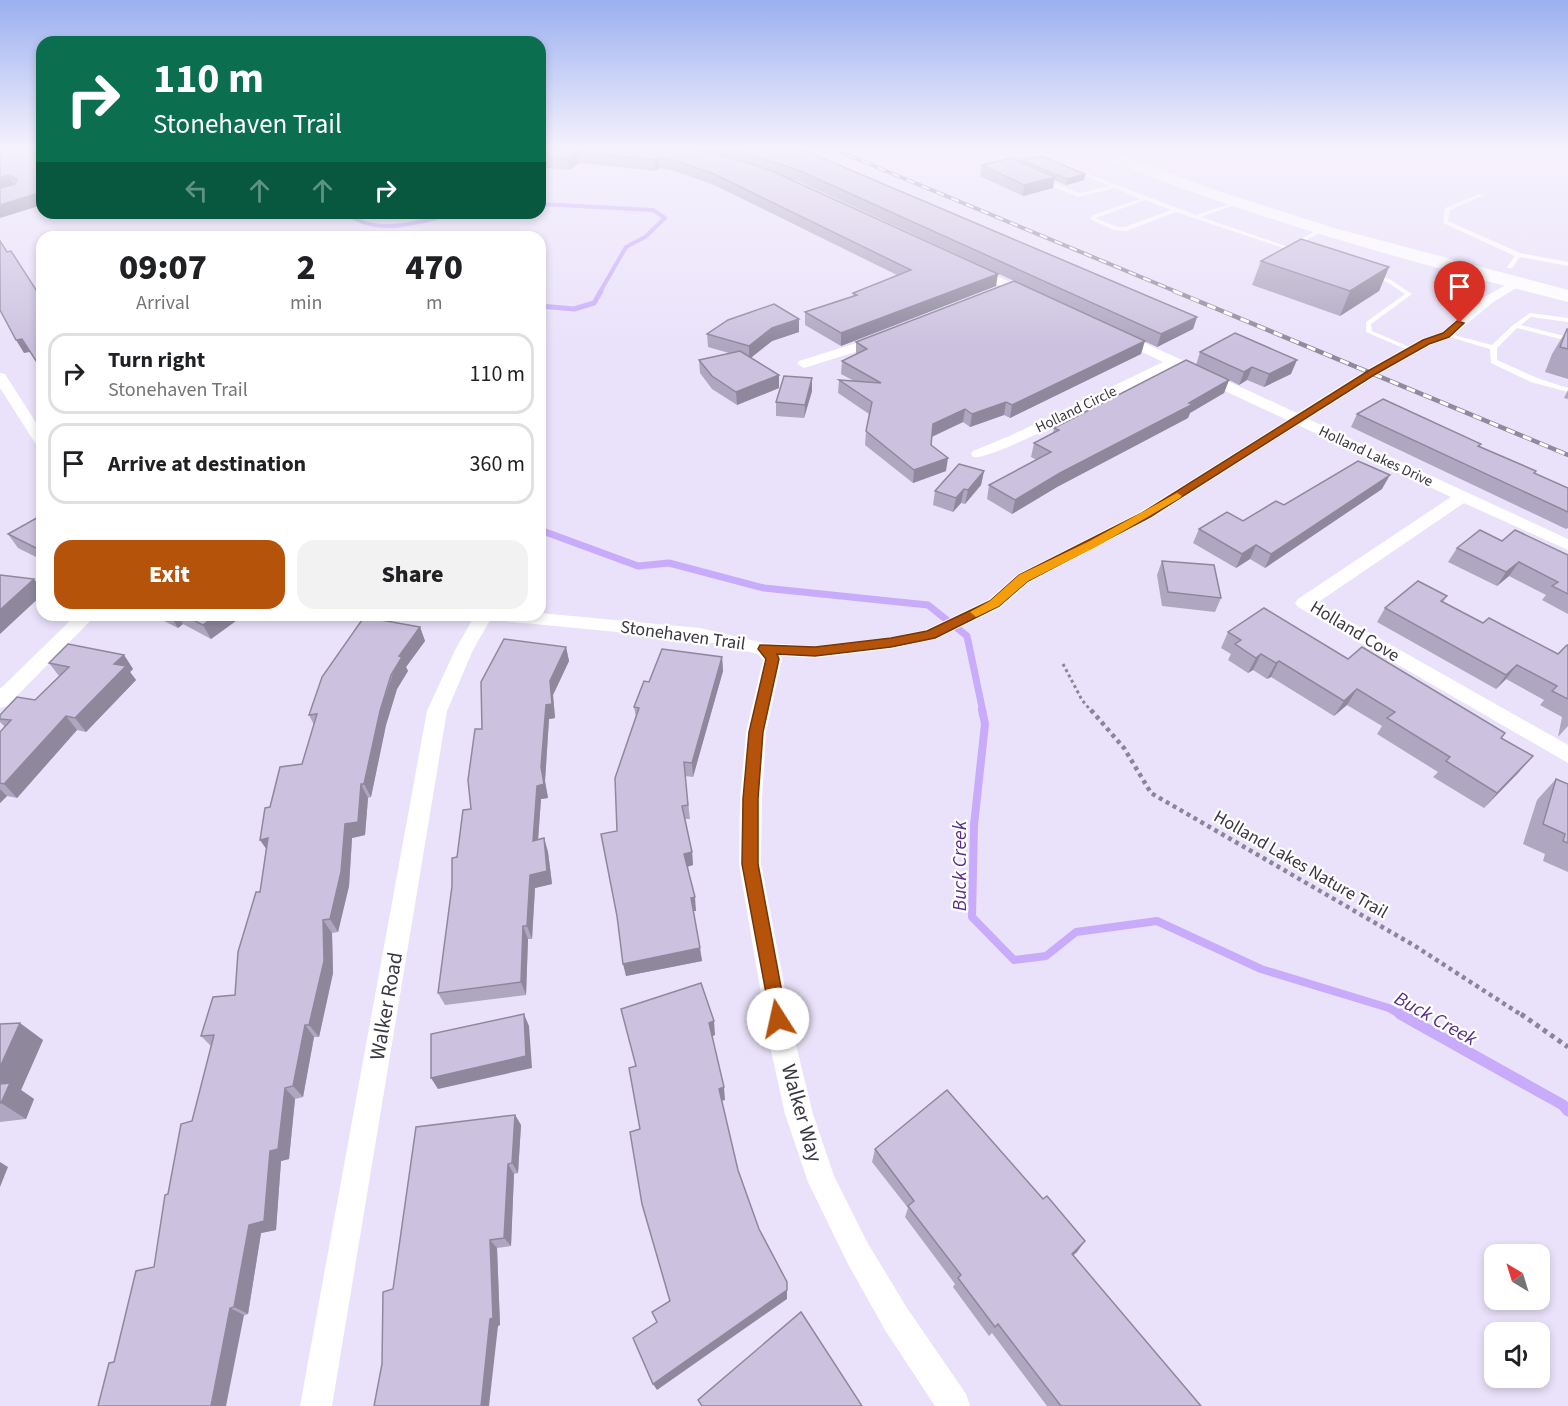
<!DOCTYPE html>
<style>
body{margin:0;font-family:"Source Sans 3",sans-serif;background:#f2f2f2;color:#202124;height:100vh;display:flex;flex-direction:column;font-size:22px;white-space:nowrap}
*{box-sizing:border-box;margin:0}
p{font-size:20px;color:#757577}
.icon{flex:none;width:33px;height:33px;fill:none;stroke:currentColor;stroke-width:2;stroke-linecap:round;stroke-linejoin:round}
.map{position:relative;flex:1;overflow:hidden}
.drawer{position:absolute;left:36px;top:231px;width:510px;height:390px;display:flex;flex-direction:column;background:#fff;border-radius:18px;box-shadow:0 3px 9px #0003}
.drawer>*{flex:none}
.top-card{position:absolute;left:36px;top:36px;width:510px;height:183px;border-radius:18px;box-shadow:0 3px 9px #0003;background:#0b6e4f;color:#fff;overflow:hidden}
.needle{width:39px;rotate:322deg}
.tools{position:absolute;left:1484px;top:1244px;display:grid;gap:12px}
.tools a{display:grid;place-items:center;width:66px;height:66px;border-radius:12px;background:#fff;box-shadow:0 3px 9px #0003;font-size:30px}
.pin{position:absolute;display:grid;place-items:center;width:51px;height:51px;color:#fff;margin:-62px -26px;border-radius:50% 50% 50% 0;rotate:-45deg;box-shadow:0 0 6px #0007}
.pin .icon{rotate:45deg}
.me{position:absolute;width:66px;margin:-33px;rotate:350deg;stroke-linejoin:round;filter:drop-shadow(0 0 4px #0008)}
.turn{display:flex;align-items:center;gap:21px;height:126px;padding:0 18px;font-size:27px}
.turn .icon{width:78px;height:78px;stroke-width:2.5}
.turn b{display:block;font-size:42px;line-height:51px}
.lanes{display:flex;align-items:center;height:57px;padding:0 18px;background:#0003;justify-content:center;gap:30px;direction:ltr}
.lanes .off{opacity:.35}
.eta{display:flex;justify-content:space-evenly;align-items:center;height:102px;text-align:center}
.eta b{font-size:36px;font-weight:800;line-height:42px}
.action{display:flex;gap:12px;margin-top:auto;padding:12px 18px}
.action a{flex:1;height:69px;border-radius:18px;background:#b45309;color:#fff;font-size:24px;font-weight:800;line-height:69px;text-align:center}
.action a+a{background:#f2f2f2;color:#202124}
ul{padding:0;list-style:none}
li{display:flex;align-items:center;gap:18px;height:81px;margin:0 12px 9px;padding:0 6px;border:3px solid #e0e0e0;border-radius:18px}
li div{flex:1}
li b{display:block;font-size:22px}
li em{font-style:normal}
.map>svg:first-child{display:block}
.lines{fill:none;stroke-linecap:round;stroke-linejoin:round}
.stream-far4{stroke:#c8abfb;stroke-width:4}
.stream-far3{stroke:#c8abfb;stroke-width:5}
.stream-far2{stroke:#c8abfb;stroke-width:7}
.stream-far1{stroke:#c8abfb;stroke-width:8}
.stream{stroke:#c8abfb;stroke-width:11}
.path-far2{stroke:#8b8597;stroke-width:3;stroke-dasharray:3 3;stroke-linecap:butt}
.path-far1{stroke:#8b8597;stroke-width:4.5;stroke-dasharray:4 4;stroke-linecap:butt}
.path{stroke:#8b8597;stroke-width:5;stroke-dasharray:4.5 4.5;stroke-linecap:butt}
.lane{fill:#fff;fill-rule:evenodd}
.street{fill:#fff;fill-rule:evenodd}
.primary{fill:#fff;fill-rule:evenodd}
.rail-far1-casing{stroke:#908a9c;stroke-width:4}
.rail-casing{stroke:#908a9c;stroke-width:4.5}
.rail-far1{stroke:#fff;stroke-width:2;stroke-dasharray:8;stroke-linecap:butt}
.rail{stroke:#fff;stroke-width:3;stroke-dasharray:9;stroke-linecap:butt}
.wall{fill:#afa7c1}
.shaded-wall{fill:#8f889d}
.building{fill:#ccc2e0;stroke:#8f889d;stroke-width:1.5}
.route{fill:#b45309;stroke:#753606;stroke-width:1.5}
.slow{fill:#f59e0b}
.labels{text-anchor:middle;stroke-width:4.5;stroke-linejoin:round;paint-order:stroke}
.far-street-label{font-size:15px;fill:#3a3642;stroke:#fff}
.street-label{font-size:18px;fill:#3a3642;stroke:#fff}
.water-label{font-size:20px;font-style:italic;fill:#58308a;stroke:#fff}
.near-street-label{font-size:21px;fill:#3a3642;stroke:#fff}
</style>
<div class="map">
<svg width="1568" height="1406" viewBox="0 0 1568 1406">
<rect width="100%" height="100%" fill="#eae2fa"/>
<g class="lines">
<g class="stream-far4">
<polyline points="540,204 653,210 665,218 645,237 626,247 600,292"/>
<path d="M346 213C379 238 421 221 457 213"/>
</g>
<polyline class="stream-far3" points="540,306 574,309 594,303 601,291"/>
<polyline class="stream-far2" points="540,530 638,566 669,563 764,588 928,605 967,636 983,712"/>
<polyline class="stream-far1" points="982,710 985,724 974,825 972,917 1014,960 1046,956 1076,932 1157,921 1261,969 1389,1008 1403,1016"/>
<polyline class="stream" points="1400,1014 1563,1105 1568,1111"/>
<polyline class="path-far2" points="1063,664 1082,700 1092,712"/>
<polyline class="path-far1" points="1091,710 1124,748 1151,793 1415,946 1523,1016"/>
<polyline class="path" points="1521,1014 1568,1047"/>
<g class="lane">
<polygon points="1015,149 1023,149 998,156 1014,165 1014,167 1010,167 991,156"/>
<path d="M1026 149H1032L1096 177 1196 215 1236 202V204L1201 217 1300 251 1295 252 1176 212 1126 231 1114 230 1090 219 1093 215 1140 199 1115 188 1078 197 1038 180V178H1042L1079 193 1109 186ZM1145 200 1171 210 1125 227H1117L1096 218Z"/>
<polygon points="1479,194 1484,195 1450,210 1448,221 1520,253 1568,262 1568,266 1520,257 1512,268 1508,268 1507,267 1515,256 1443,223 1445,208"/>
<polygon points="1321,228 1324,230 1323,231 1295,246 1290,245"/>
<polygon points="1371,273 1391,280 1412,294 1371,324 1372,331 1414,349 1414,351 1410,351 1366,332 1366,322 1405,294 1387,282 1369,276 1368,275"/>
<polygon points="1530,313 1568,318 1568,322 1531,317 1521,325 1568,337 1568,341 1517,328 1497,348 1497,360 1537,378 1568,388 1568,392 1531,382 1491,363 1490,349 1443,335 1446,333 1492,345 1513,325"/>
</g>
<g class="street">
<polygon points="974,266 1033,292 1035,295 1029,299 1025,298 970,271 970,267"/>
<path d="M1517 279 1523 283 1521 285 1492 303 1450 338 1431 345 1376 376 1308 419 1568 539V550L1464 503 1317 603 1568 745V763L1298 607 1295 603 1298 599 1451 497 1298 425 1152 518 1030 582 1000 608 936 639 891 649 815 658 781 656 782 659 766 732 762 799 761 864 795 1041 813 1114 834 1176 867 1242 907 1308 966 1394 970 1406H935L885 1330 847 1262 808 1182 785 1114 769 1041 739 864 740 799 746 732 763 660 758 654 700 640 503 621 497 619 494 615H540V613L700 628 764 643 815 646 891 637 925 630 988 600 1018 574 1140 512 1287 420 1174 367C1146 380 991 462 973 457L971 454 973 451 1012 435 1163 362 1115 339 1113 336 1115 333H1123L1297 413 1366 370 1421 339 1442 332 1484 297Z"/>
<polygon points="879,336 884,337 885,340 884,343 804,368 797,364 799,361"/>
<polygon points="0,373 5,374 42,432 42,447 37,446 0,388"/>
<polygon points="76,615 96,615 7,706 0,708 0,689"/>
<polygon points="475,615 493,615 473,650 447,711 332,1406 300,1406 427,711 455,650"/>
</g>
<path class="primary" d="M1086 149H1106L1215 190 1334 228 1568 290V302C1405 261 1244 216 1088 152Z"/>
<defs>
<polyline id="rail-far1" points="833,149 1177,292"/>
<polyline id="rail" points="1174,291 1568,455"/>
</defs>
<use href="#rail-far1" class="rail-far1-casing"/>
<use href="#rail" class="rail-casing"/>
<use href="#rail-far1" class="rail-far1"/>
<use href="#rail" class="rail"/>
</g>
<g class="wall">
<polygon points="0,149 42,149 0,218"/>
<polygon points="540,149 801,149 1197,317 1193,329 1157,347 798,181 783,176 996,286 841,346 805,325 805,312 853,296 853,293 897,275 714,185 672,170 659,168 656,171 579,163 569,170 540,167"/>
<polygon points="1022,160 1085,174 1084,180 1066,185 1054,180 1053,188 1023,196 980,176 982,165 1022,163"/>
<polygon points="1261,261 1389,267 1379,291 1340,316 1252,285"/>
<polygon points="1567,329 1568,329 1568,379 1545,372 1552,354"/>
<polygon points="799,332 772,341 751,358 779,388 737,405 712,389 700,373 699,360 729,353 708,347 707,334"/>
<polygon points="856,342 1141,354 1010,418 1004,415 970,427 963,422 932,437 931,445 946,471 913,483 865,445 866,431 869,414 838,393 839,380 854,381 841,374 842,361 856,354"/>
<polygon points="1200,352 1291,374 1264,387 1247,380 1239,385 1229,380 1224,393 1190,413 1188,418 1057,487 1012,514 987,499 989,485 1037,460 1031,457 1034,443 1053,433 1054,428 1196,365"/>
<polygon points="812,378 812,391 804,418 776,416 776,402"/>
<polygon points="1568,390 1568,399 1564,398"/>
<polygon points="1357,414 1481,444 1479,447 1535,473 1568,488 1568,528 1566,529 1351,427"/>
<polygon points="984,471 981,485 965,504 961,503 953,512 933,505 935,491"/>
<polygon points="1382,489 1265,568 1250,559 1236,568 1193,543 1199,529 1243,521 1284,505"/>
<polygon points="42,515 42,560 18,548 8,534"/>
<polygon points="1502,541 1568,555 1568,614 1542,600 1546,595 1509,576 1497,586 1448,562 1457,548"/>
<polygon points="1162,561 1221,598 1215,612 1162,606 1157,575"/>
<polygon points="1447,596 1443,602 1483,623 1558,654 1568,645 1568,726 1558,737 1562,717 1540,705 1544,700 1506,679 1496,689 1377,622 1385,608"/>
<polygon points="155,615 244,615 211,639 183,624 178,628 156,617"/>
<polygon points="420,627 425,641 406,667 408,671 397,689 386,725 371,797 368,798 365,835 352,838 349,886 338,932 332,933 333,973 319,1037 314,1037 303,1097 295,1099 289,1159 281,1161 276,1230 261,1233 248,1314 114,1362 154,1267 168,1194 192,1121 211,1046 201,1036 235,995 260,892 266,848 270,807 302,764 314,725 309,715"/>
<polygon points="1228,632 1348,659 1501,738 1519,772 1484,808 1433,777 1438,772 1377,734 1382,726 1347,705 1334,716 1271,677 1267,679 1253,670 1248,673 1228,660 1231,654 1221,648"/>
<polygon points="566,647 569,661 553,695 555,718 549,719 545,781 548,798 541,799 538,840 544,838 548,852 552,884 535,888 532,939 528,939 526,995 445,1005 438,993 457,857 471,809 482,729"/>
<polygon points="124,655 133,669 130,672 136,680 86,732 77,730 17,798 7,796 0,803 0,732 5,727 0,722 0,715 35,700 59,676 49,663"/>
<polygon points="722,657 723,671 693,777 685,776 690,819 684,819 692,852 693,865 687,867 696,911 693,911 702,961 626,976 617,831 636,717 634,707 649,682"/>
<polygon points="1556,779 1568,784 1568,872 1543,861 1545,854 1523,844 1537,800"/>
<polygon points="0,1024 43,1040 21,1090 34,1099 26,1119 0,1122"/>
<polygon points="515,1115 521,1125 518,1173 514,1174 511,1246 497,1248 500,1325 382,1364 393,1289"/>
<polygon points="875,1149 1043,1199 1085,1241 1073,1255 1201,1406 1047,1406 992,1333 989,1336 953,1287 955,1284 905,1217 908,1208 872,1162"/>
</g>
<g class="shaded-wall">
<polygon points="577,152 579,163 569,170 567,159"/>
<polygon points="658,158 659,168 656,171 655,160"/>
<polygon points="1085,174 1084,180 1066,185 1067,179"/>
<polygon points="9,175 15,186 0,191 0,178"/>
<polygon points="1055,177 1053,188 1023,196 1024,185"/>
<polygon points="42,192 42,205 0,218 0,205"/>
<polygon points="1389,267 1379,291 1340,316 1350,291"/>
<polygon points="998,274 996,286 841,346 841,333"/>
<polygon points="1197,317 1193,329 1157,347 1161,334"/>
<polygon points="799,319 799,332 772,341 749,359 749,346 772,328"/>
<polygon points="22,339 30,352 24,353 16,340"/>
<polygon points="1145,341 1141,354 1010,418 1012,405"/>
<polygon points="1297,360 1291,374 1264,387 1269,374"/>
<polygon points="1252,367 1247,380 1239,385 1244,372"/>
<polygon points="779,375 779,388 737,405 736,392"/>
<polygon points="812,378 812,391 804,418 805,405"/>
<polygon points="1229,380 1224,393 1190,413 1188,418 1057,487 1012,514 1015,500 1060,473"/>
<polygon points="1006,402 1004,415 970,427 972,414"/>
<polygon points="965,409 963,422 931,437 933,424"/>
<polygon points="948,458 946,471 913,483 914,470"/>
<polygon points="984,471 981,485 965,504 968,490"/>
<polygon points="1390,475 1382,489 1265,568 1271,554"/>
<polygon points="964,489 961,503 953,512 956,498"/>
<polygon points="1256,545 1250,559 1236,568 1242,554"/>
<polygon points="1519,562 1509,576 1497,586 1506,572"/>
<polygon points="34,579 42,589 42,595 0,634 0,610"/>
<polygon points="170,615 177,615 183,624 178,628"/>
<polygon points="216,615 244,615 211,639 203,625"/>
<polygon points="420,627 425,641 406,667 408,671 397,689 386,725 371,797 364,784 380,711 399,656"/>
<polygon points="566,647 569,661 553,695 555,718 549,719 545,781 548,798 541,799 537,854 533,841 537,786 541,767 546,705 550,681"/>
<polygon points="1261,654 1253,670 1248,673 1256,658"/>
<polygon points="124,655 133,669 130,672 136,680 86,732 75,718 114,664"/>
<polygon points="722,657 723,671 693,777 692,763"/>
<polygon points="1279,661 1271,677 1267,679 1276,663"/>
<polygon points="1517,665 1506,679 1496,689 1506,675"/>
<polygon points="1357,689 1347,705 1334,716 1344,701"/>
<polygon points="66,716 77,730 17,798 4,784"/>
<polygon points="1533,756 1519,772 1484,808 1497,793"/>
<polygon points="361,784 368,798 365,835 352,838 349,886 338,932 330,919 345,824"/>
<polygon points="0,789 7,796 0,803"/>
<polygon points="268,838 269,853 260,840"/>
<polygon points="544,838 548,852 552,884 535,888 532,939 527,926 530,875"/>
<polygon points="692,852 693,865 686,867 684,854"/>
<polygon points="695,897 696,911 693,911 691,898"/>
<polygon points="323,920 332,933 333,973 319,1037 309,1025"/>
<polygon points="523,926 528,939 526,995 521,982"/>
<polygon points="700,948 702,961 626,976 623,964"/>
<polygon points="524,1014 529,1026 532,1068 438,1089 431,1078"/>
<polygon points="714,1021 715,1035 711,1037 709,1023"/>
<polygon points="20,1023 43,1040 21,1090 34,1099 26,1119 1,1103 0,1090 0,1067"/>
<polygon points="305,1025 314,1037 303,1097 293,1086"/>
<polygon points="724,1087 725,1100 721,1101 719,1089"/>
<polygon points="285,1088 295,1099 289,1159 281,1161 276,1230 261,1233 248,1314 234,1307 249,1225"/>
<polygon points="515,1115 521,1125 518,1173 512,1163"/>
<polygon points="0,1162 8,1167 0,1187"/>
<polygon points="508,1164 514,1174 511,1246 504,1238"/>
<polygon points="490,1240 497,1248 500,1325 498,1326 489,1406 481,1406"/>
<polygon points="1085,1241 1077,1252 1064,1264 1072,1254"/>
<polygon points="787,1290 787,1299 657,1390 653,1384"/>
<polygon points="230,1308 244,1315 226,1406 211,1406"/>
</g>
<g class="building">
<polygon points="0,149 42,149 42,192 0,205 0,188 15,184 17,179 9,175 0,178"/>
<polygon points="540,149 689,149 721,155 772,171 998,274 841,333 805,312 857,295 853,293 911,270 714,174 671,159 658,158 655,160 577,152 567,159 540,156"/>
<polygon points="733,149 801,149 1197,317 1161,334 798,170"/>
<polygon points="1041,156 1085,174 1067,179 1022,160"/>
<polygon points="1011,158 1055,177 1024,185 982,165"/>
<polygon points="1301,239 1389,267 1350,291 1261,261"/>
<polygon points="0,241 7,252 11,251 42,299 42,370 22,339 16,340 0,310"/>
<polygon points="1014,281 1145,341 1012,405 1006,402 972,414 965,409 933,424 931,445 948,458 914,470 866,431 872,402 839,380 881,383 842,361 867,349 856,342"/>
<polygon points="774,304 799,319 772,328 749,346 707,334 728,320"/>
<polygon points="1567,329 1568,329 1568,349 1560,347"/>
<polygon points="1235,333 1297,360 1269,374 1252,367 1244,372 1200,352"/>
<polygon points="740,351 779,375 736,392 712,376 699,360"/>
<polygon points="1186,360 1229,380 1189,403 1193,404 1060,473 1015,500 989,485 1051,452 1034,443 1059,430 1054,428"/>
<polygon points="784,376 812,378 805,405 776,402"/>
<polygon points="1383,399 1481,444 1478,446 1536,471 1534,473 1568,488 1568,512 1357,414"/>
<polygon points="1358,461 1390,475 1271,554 1256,545 1242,554 1199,529 1227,512 1243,521 1276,501 1284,505"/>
<polygon points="959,464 984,471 968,490 964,489 956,498 935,491"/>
<polygon points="42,515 42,551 8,534"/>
<polygon points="1480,530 1502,541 1515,530 1568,555 1568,594 1552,586 1558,582 1519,562 1506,572 1457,548"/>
<polygon points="1162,561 1214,565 1221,598 1168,592"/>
<polygon points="0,575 34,579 0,610"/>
<polygon points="1418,581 1447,596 1441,601 1483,623 1489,618 1558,654 1567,645 1568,645 1568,699 1552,691 1557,686 1517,665 1506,675 1385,608"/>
<polygon points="1264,608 1348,659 1362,647 1505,733 1501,738 1533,756 1497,793 1446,761 1450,757 1387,718 1395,712 1357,689 1344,701 1279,661 1276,663 1261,654 1256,658 1235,644 1241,640 1228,632"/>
<polygon points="183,615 216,615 203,625"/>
<polygon points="364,617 420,627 399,656 402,657 391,675 380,711 364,784 361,784 358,822 345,824 341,872 330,919 323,920 324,961 309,1025 305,1025 293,1086 285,1088 278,1149 270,1151 264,1221 249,1225 234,1307 230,1308 211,1406 98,1406 109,1363 114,1362 136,1271 154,1267 165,1195 168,1194 181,1124 192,1121 214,1035 201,1036 213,997 235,995 238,952 256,892 260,892 268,838 260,840 265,808 270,807 280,767 302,764 317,714 309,715 322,677"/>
<polygon points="504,639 566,647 550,681 552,704 546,705 541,767 544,784 537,786 533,841 544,838 547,871 530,875 527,926 523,926 521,982 438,993 452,886 452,858 457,857 463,810 471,809 468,780 475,729 482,729 481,682"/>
<polygon points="68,644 124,655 114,664 126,666 75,718 66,716 4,784 0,783 0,732 11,720 0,719 0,715 17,697 35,700 69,667 49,663"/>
<polygon points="662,649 722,657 692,763 684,762 688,805 682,806 692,852 684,854 695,897 691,898 700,948 623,964 617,916 601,834 617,831 615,778 639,708 634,707 644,681 649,682"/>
<polygon points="1556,779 1568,784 1568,843 1563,841 1565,834 1543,824"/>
<polygon points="701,983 714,1021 709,1023 724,1087 719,1089 738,1170 759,1229 787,1282 787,1290 653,1384 633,1338 657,1322 652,1312 670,1301 642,1204 630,1132 640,1129 629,1068 636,1066 621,1009"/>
<polygon points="524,1014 526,1056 431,1078 431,1034"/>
<polygon points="20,1023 0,1067 0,1024"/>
<polygon points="10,1083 1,1103 0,1103 0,1084"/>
<polygon points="947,1090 1043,1199 1047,1196 1085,1241 1072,1254 1201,1406 1061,1406 998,1324 995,1327 958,1278 961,1275 908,1206 914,1201 875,1149"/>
<polygon points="515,1115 512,1163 508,1164 504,1238 490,1240 493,1318 490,1319 481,1406 374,1406 382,1364 383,1292 393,1289 416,1127"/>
<polygon points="801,1312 862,1406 702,1406 698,1400"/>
</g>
<linearGradient id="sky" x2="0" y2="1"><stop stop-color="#9bb0f0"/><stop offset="0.43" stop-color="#f6f2fd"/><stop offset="1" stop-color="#f6f2fd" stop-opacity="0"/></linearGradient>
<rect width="1568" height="346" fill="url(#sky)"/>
<polygon class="route" points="1457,321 1464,323 1449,337 1429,344 1374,375 1150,517 1028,581 999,606 935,638 891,647 815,656 777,654 779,659 763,732 758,799 758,864 787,1019 784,1025 778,1028 772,1025 742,864 743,799 749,732 766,659 758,649 760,645 815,647 891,638 927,631 990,601 1019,575 1142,513 1368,371 1423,340 1443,333"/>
<polygon class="slow" points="1177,493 1182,496 1180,498 1096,547 1028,581 999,606 976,617 970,612 990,601 1019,575 1088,542"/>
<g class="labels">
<g class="far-street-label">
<text transform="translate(1076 409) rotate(-26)" y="5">Holland Circle</text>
<text transform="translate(1376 456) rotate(25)" y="5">Holland Lakes Drive</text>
</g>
<g class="street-label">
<text transform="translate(1355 631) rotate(31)" y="6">Holland Cove</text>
<text transform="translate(683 635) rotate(8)" y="6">Stonehaven Trail</text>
<text transform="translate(1301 864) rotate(30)" y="6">Holland Lakes Nature Trail</text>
</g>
<g class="water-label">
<text transform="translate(959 866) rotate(-90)" y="7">Buck Creek</text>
<text transform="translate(1436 1018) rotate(29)" y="7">Buck Creek</text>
</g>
<g class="near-street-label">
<text transform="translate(386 1006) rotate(-80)" y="7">Walker Road</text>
<text transform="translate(802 1113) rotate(74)" y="7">Walker Way</text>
</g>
</g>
</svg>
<div class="tools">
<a><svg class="needle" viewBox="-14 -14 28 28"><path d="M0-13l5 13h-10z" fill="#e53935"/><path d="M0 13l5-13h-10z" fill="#757577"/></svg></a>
<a><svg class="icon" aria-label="sound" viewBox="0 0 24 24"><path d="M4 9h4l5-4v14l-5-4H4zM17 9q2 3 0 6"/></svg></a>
</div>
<div class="pin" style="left:1460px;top:323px;background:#d93025"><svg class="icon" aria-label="arrive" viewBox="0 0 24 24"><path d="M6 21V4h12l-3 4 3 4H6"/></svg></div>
<svg class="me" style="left:778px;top:1019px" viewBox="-20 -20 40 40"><circle r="19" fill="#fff"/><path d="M0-13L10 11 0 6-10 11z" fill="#b45309"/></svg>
<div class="top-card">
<div class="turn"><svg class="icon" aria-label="right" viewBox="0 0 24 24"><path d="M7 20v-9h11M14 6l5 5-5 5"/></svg><div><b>110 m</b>Stonehaven Trail</div></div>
<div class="lanes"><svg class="icon off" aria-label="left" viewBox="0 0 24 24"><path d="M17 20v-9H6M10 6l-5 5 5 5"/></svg><svg class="icon off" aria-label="ahead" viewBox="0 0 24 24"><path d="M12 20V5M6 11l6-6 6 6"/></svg><svg class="icon off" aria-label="ahead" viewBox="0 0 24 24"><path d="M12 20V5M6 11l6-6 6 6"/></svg><svg class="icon" aria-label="right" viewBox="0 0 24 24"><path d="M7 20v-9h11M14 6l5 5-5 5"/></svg></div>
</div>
<section class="drawer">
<div class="eta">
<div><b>09:07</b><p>Arrival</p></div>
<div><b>2</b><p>min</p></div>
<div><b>470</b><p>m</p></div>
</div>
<ul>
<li><svg class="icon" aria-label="right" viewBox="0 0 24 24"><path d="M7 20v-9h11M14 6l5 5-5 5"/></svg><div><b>Turn right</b><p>Stonehaven Trail</p></div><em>110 m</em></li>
<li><svg class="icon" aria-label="arrive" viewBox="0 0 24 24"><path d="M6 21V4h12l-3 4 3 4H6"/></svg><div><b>Arrive at destination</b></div><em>360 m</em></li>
</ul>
<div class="action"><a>Exit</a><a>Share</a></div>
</section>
</div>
